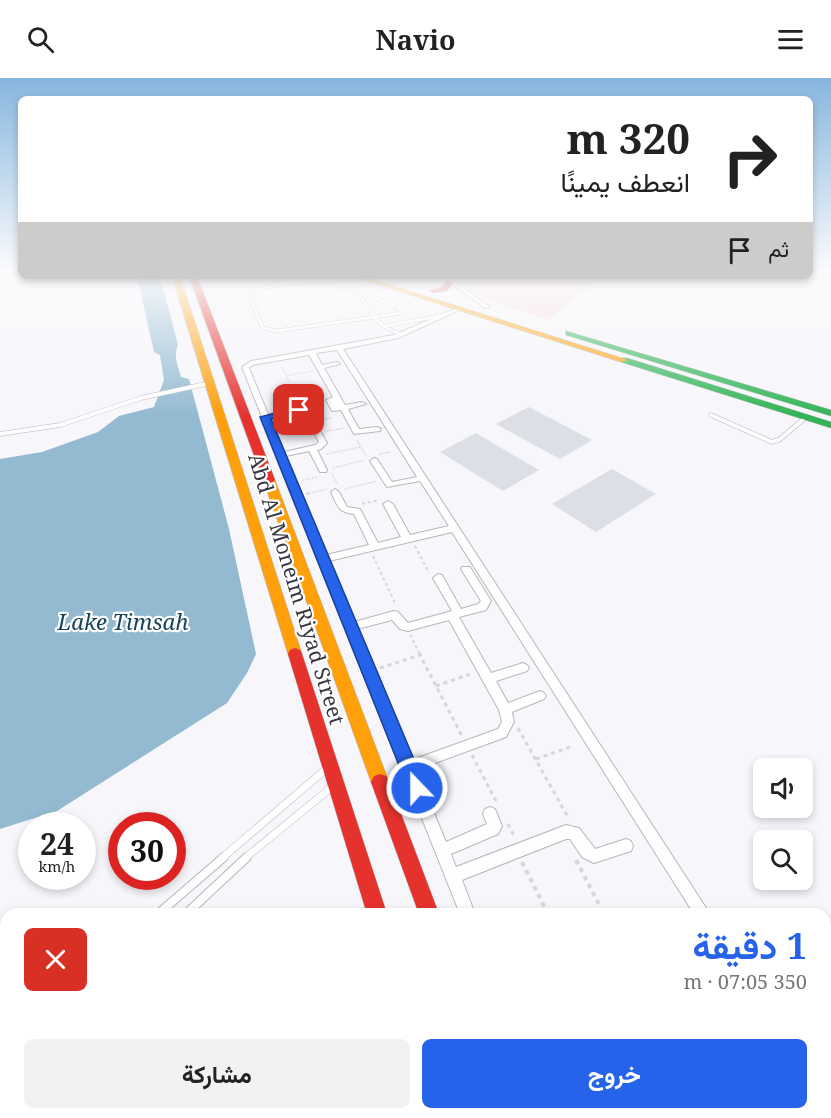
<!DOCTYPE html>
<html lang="ar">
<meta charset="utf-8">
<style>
body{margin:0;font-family:"Noto Serif",Vazirmatn,serif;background:#f2f2f2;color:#222;direction:rtl;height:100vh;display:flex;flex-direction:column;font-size:22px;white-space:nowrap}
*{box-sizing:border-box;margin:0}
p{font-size:20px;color:#767676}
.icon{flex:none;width:33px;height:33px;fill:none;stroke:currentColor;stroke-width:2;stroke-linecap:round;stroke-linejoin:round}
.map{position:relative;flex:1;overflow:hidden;direction:ltr}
.details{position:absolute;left:0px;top:830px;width:831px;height:212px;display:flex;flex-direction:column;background:#fff;border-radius:18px 18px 0 0;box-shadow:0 3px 9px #0003;direction:rtl}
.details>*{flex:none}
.guide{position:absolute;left:18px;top:18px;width:795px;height:183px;border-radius:9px;box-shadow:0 3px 9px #0003;direction:rtl;background:#fff;color:#222;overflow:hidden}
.buttons{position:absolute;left:753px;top:680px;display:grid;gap:12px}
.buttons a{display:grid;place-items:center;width:60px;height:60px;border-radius:9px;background:#fff;box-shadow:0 3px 9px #0003;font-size:30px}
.speed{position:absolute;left:18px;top:734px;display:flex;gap:12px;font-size:30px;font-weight:700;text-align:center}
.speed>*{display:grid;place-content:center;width:78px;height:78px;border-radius:50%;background:#fff;box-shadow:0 3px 9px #0003;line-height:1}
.speed small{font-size:15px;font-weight:400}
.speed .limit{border:9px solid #d22;background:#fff;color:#111}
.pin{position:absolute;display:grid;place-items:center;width:51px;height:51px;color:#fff;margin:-26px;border-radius:12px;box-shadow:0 3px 9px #0006}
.me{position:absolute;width:66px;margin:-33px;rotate:338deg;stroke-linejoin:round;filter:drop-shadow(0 0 4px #0008)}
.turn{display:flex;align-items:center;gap:21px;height:126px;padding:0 24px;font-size:27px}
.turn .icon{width:78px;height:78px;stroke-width:2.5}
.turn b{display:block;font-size:42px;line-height:51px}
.then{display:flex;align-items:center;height:57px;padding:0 24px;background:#0003;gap:12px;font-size:22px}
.round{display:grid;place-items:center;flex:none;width:63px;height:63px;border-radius:9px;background:#f2f2f2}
.overview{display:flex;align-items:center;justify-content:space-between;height:102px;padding:0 24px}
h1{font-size:36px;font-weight:700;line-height:45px;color:#2563eb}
.primary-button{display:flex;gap:12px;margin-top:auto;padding:12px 24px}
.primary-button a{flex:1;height:69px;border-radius:9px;background:#2563eb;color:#fff;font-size:24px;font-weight:700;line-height:69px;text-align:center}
.primary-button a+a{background:#f2f2f2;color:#222}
header{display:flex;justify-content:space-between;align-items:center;height:78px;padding:0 24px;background:#fff;font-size:27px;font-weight:700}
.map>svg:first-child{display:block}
.green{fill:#f7d7e4}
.water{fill:#93bad0}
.building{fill:#dcdfe5}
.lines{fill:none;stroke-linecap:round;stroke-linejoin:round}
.lane-far3-casing{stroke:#b7b6bd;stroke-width:4}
.lane-far2-casing{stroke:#b7b6bd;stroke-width:5}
.lane-far1-casing{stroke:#b7b6bd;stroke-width:8}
.lane-casing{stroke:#b7b6bd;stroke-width:10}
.street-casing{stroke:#b7b6bd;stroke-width:2}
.fast-casing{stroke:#b7b6bd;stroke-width:1}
.slow-casing{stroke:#b7b6bd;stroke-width:1}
.jam-casing{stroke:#b7b6bd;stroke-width:1}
.path-far3{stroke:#d7d7da;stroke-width:1.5;stroke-dasharray:1.5 1.5;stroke-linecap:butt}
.path-far2{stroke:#d7d7da;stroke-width:2;stroke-dasharray:3 3;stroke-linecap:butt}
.path-far1{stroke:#d7d7da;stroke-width:3;stroke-dasharray:4 4;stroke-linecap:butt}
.path{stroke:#d7d7da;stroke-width:4;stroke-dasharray:4.5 4.5;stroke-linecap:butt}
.lane-far3{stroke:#fefefe;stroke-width:3}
.lane-far2{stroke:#fefefe;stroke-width:4}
.lane-far1{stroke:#fefefe;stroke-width:7}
.lane{stroke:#fefefe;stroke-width:8}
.street{fill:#fefefe;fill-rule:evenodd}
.fast{fill:#30b455;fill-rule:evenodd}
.slow{fill:#ff9f0a;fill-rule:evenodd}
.jam{fill:#e5322d;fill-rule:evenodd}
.route{fill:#2563eb;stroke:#184099;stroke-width:1.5}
.labels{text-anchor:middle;stroke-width:4.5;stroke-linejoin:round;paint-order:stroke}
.street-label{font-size:21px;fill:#383640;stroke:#fff}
.water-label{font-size:22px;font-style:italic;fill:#154359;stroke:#fff}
</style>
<header><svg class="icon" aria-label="menu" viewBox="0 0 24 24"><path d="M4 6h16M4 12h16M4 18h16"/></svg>Navio<svg class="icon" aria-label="search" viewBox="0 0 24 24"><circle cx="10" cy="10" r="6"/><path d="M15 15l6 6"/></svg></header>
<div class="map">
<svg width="831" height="1040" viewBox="0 0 831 1040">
<rect width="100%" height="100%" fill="#f6f6fb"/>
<polygon class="green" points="456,198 603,198 548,242 481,220"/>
<path class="water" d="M137 198H160L178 267C173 278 178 288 181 299L189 301 229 451 256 576 247 595 227 625 57 733 0 751V381L42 374 98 354 119 338 154 329 164 302 160 277 154 274Z"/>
<g class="building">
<polygon points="529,329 592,362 560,381 496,346"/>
<polygon points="476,355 479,357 539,392 503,413 440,374"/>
<polygon points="612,391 656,416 596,454 552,426"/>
</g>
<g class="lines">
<defs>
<g id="lane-far3">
<path d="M329 202 360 217 374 239 277 253 263 250 249 218C268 202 305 205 329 202Z"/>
<polyline points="364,215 399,230 401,235 374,239"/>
<polyline points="364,215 383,207"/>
<polyline points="374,239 383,248 402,257"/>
<polyline points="385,248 444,237"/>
</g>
<g id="lane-far2">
<polyline points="711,337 772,364 779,362 806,339"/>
<polyline points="0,356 60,347 141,320 210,305"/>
</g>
<g id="lane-far1">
<polyline points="222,780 326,691"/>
<polyline points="245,780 332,709"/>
</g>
<g id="lane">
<polyline points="158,836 224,779"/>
<polyline points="186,836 247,779"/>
<polyline points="0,934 6,931"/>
<polyline points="0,960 6,958"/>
<polyline points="297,1035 298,1040"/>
</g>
<g id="street">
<polygon points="441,198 448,198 490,229 485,230"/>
<path d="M459 229 464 230 398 260 343 271 710 836H694L452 454 329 483 354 544 394 533 398 534 408 545 452 533 433 500 438 496 442 497 461 531 478 526 481 523 461 491 462 489H470L491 523 486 532 459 539 491 595 523 585 527 587 529 590 527 593 496 603 508 625 540 613 544 615 546 618 544 621 512 634 514 644 506 659 416 692 446 764 487 746 483 736 485 731 490 729 495 731 502 748 498 756 451 776 456 789 566 747 579 750 595 771 626 761 631 763 633 768 631 773 594 785 582 779 570 761H566L462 802 475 836H460L242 289 251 283 394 257ZM337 272 417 399 392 404 377 381 374 380 370 383 387 409 420 403 449 448 410 457 393 426 388 423 383 426 401 459 378 465 360 431 347 429 339 414 335 411 331 414C338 428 337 434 354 436L369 467 326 477 286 378 309 373 320 394H326L327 392 317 372 321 371 327 365 308 331 299 332 291 312 284 314 292 333 268 336 249 290 253 287 309 277 333 319 326 322 332 333 341 332 354 356 380 353 381 351 377 349 359 351 348 331 366 326 362 324 345 327 324 290 340 286 337 284 322 287 316 275ZM303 336 319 364 315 367 284 374 270 341ZM392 542 400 551 408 553 449 542 499 632 502 644 498 651 412 682 357 551Z"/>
<polygon points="732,1035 758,1035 756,1040 730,1040"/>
</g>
<g id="fast">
<polygon points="566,253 831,332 831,338 566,257"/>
<polygon points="621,280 627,280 831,344 831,350 621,284"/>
<polygon points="429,1035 453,1035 455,1040 431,1040"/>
</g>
<g id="slow">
<polygon points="172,198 180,198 302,576 300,580 290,580 288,576"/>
<polygon points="351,198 362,198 628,282 621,284"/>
<polygon points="269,399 275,402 389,704 386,710 380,712 374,710 371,704 263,402"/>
<polygon points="490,1035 514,1035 516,1040 492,1040"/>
</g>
<g id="jam">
<polygon points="189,198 197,198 275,402 273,404 269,405 263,402"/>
<polygon points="447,202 454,204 447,213 433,215 429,213 442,209"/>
<polygon points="295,570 300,572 302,576 387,836 367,836 288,576 290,572"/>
<polygon points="380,696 386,698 389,704 439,836 419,836 371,704 374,698"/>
</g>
</defs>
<use href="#lane-far3" class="lane-far3-casing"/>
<use href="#lane-far2" class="lane-far2-casing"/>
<use href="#lane-far1" class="lane-far1-casing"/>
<use href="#lane" class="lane-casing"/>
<use href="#street" class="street-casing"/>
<use href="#fast" class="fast-casing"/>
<use href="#slow" class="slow-casing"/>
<use href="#jam" class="jam-casing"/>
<g class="path-far3">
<polyline points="282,289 290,305"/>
<polyline points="286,298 313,293"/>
<polyline points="298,314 322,310"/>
<polyline points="321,342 333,340"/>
<polyline points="327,353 345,350"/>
<polyline points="357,362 366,378"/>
<polyline points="326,376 361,369"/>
<polyline points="379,376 391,374"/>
<polyline points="333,390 365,382"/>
<polyline points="332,396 338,407"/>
<polyline points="303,402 318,399"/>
<polyline points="345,411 377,403"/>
<polyline points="306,416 327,411"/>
</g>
<g class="path-far2">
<polyline points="306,416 310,415"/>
<polyline points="362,426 379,422"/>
<polyline points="415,468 429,495"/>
<polyline points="373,478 396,527"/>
<polyline points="410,557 420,576"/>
</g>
<g class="path-far1">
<polyline points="419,575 462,658"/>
<polyline points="380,590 420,577"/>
<polyline points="436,608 473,595"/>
<polyline points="518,650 569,741"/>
<polyline points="472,677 497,725"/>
<polyline points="536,681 573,668"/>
<polyline points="508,746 515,760"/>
</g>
<g class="path">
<polyline points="576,782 604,836"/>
<polyline points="522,784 548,836"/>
<polyline points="651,1035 655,1040"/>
</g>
<use href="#lane-far3" class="lane-far3"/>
<use href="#lane-far2" class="lane-far2"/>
<use href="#lane-far1" class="lane-far1"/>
<use href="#lane" class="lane"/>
<use href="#street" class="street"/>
<use href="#fast" class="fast"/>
<use href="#slow" class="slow"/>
<use href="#jam" class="jam"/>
</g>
<linearGradient id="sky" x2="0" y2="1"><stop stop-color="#86b6de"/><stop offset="0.57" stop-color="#fbfbfd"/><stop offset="1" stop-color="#fbfbfd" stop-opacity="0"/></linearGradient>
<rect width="831" height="338" fill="url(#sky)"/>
<polygon class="route" points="299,329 304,332 303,334 271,341 426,710 423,716 417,718 411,716 408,710 260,339"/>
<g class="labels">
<g class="street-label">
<text transform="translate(296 511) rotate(73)" y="7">Abd Al Moneim Riyad Street</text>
</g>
<g class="water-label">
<text x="123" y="552">Lake Timsah</text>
</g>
</g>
</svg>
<div class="buttons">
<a><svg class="icon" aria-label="sound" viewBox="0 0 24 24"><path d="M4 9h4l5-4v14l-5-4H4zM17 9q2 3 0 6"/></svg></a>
<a><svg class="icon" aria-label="search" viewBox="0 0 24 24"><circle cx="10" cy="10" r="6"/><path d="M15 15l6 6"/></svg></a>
</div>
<div class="speed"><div>24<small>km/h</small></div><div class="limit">30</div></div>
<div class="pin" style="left:299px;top:332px;background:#d93025"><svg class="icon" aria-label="arrive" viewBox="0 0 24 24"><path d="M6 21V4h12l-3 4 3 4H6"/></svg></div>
<svg class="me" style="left:417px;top:710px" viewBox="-20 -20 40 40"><circle r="17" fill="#2563eb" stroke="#fff" stroke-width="3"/><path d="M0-11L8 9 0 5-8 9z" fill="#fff"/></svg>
<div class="guide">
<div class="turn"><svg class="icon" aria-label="right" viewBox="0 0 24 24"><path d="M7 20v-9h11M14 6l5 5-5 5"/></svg><div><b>320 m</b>انعطف يمينًا</div></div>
<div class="then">ثم<svg class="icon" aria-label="arrive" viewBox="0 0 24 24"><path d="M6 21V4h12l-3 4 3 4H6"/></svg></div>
</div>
<section class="details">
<div class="overview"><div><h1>1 دقيقة</h1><p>350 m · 07:05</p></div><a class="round" style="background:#d93025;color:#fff"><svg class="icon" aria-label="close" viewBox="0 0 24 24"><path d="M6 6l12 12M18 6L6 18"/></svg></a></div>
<div class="primary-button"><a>خروج</a><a>مشاركة</a></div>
</section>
</div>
